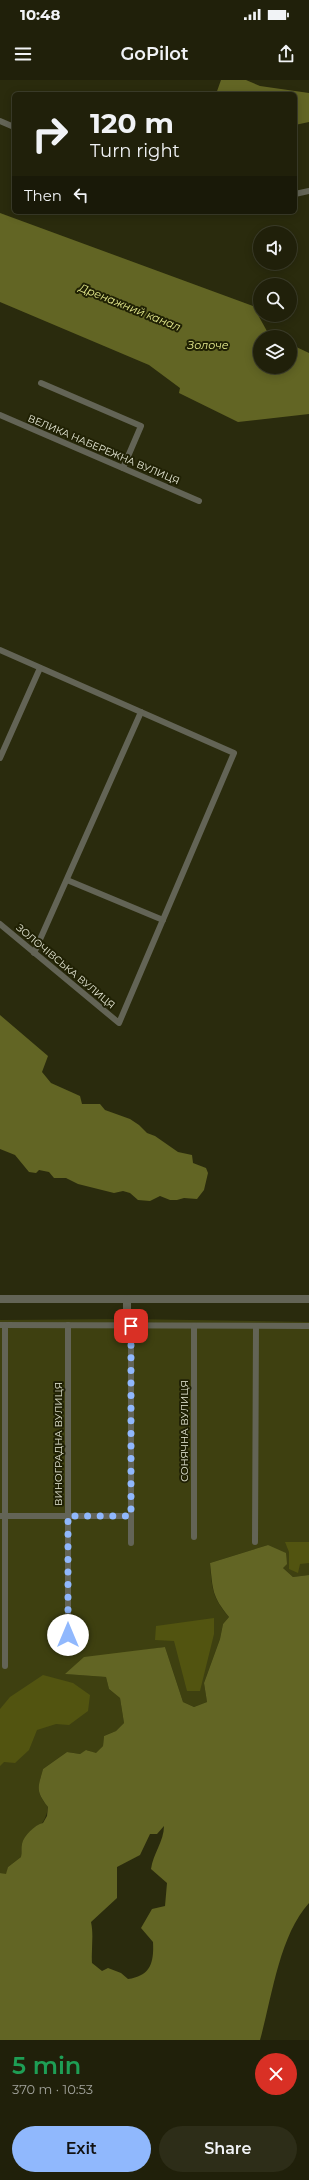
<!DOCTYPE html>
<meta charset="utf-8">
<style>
body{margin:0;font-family:Montserrat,sans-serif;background:#2d2d18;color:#f1f3f6;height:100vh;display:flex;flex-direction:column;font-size:15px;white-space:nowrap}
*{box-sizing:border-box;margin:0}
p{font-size:13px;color:#a2a39c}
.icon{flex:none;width:22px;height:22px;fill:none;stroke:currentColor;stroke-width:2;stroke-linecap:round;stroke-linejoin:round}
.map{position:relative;height:1960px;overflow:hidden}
.drawer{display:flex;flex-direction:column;background:#20200a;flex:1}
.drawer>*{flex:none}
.banner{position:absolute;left:12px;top:12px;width:285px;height:122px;border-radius:6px;box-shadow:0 2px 10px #0003,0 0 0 1px #3d3e2b;background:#20200a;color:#f1f3f6;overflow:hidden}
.tools{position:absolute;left:253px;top:146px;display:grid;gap:8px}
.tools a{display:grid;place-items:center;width:44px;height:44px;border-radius:50%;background:#20200a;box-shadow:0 2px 10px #0003,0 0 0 1px #3d3e2b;font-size:20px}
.pin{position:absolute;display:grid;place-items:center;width:34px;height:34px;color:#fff;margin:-17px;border-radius:8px;box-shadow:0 2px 6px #0006}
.me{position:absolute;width:44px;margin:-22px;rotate:0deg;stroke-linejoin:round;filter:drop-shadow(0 0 3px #0008)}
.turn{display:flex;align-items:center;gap:14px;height:84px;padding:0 12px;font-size:18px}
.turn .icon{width:52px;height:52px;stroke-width:2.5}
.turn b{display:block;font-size:28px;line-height:34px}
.then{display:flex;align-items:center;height:38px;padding:0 12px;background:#0003;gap:8px;font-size:15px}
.round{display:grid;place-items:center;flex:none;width:42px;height:42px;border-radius:21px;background:#2d2d18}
.headline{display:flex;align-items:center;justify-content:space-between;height:68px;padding:0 12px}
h1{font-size:24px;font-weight:600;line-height:30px;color:#1e9e55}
.cta{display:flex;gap:8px;margin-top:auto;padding:8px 12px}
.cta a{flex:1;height:46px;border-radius:24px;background:#90b8fd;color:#111;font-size:16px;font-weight:600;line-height:46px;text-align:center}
.cta a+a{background:#2d2d18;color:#f1f3f6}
.status{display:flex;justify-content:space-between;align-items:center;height:28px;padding:0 20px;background:#20200a;direction:ltr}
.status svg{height:11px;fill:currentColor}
header{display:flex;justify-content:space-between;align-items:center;height:52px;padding:0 12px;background:#20200a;font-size:18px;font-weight:600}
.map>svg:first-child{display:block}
.green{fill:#3e4010}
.forest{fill:#525410}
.water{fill:#626524;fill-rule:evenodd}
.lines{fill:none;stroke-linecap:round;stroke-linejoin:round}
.minor{stroke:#636456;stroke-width:6}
.tertiary{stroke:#636456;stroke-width:8}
.route{stroke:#90b8fd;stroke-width:7;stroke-dasharray:0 12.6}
.labels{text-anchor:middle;stroke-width:4;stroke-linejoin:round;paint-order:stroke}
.street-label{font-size:10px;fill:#e7e9d7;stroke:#202104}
.water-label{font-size:11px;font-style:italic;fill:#e6eb8e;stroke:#202104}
</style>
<div class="status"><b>10:48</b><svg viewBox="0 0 49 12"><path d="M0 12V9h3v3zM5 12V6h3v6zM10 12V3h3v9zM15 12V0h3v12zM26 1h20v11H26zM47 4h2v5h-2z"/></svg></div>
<header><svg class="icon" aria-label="menu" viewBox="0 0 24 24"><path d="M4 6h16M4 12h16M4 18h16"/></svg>GoPilot<svg class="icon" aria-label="share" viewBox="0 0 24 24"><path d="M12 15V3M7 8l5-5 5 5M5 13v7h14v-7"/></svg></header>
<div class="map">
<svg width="309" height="1960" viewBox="0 0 309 1960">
<rect width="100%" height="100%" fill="#2a2b0d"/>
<path class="green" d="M128 1239 309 1242V1495L293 1497 283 1488 268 1465 210 1483C212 1509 212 1517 229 1537L223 1544 220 1559 204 1603 207 1622 194 1627 183 1622 165 1567 139 1571 66 1594 106 1597 109 1609 120 1618 124 1643 116 1651 104 1656 103 1666 96 1674 87 1670 80 1674 67 1672 43 1689C38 1708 35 1711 48 1727 46 1744 34 1753 22 1764L21 1777 8 1787 7 1795 0 1793V1240Z"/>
<g class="forest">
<polygon points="285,1462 309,1462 309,1483 300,1484 298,1493 289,1489 289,1472"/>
<polygon points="214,1538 214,1554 200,1611 187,1611 174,1561 155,1560 156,1546"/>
<polygon points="43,1595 73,1603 90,1615 88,1631 69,1645 56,1644 37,1650 29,1670 15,1683 4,1682 0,1686 0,1629 10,1617"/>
</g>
<g class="water">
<polygon points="221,0 246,0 260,6 309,13 309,42 295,45 295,14 216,14"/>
<polygon points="0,133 253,226 268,253 276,257 260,257 260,287 290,287 290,264 309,273 309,334 238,342 179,313 180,308 149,285 0,222"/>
<polygon points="0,935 48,976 42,992 51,1003 80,1016 82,1024 100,1024 105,1030 130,1039 139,1045 147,1053 155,1056 178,1072 192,1075 193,1083 206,1088 208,1093 204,1110 197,1119 184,1118 177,1120 170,1120 160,1116 150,1121 138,1120 130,1113 123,1111 114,1113 78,1104 66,1098 54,1098 49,1092 39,1090 36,1093 29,1092 15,1075 0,1069"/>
<path d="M268 1465 286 1473 287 1484 283 1488 293 1497 309 1495V1823C279 1856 272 1918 260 1960H0V1793L6 1794 8 1787 21 1777C22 1773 21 1768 22 1764 24 1755 35 1745 43 1743L47 1736 48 1727C35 1710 38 1708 43 1689L67 1672 80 1674 86 1670 96 1673 103 1666 104 1656 116 1651 124 1643 120 1618 109 1609 106 1597 65 1594 84 1577 165 1567 183 1622 194 1627 207 1622 204 1603 220 1559 223 1544 229 1537C212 1516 213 1511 210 1483ZM164 1746C164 1761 153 1774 151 1789L167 1803 165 1826 152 1829 141 1848 153 1862C154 1882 151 1896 128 1899L121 1893 108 1888 102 1891 92 1883C91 1869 94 1856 91 1842L117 1818V1787L140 1775 150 1754H157Z"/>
</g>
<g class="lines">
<g class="minor">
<polyline points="0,41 14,47"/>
<polyline points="295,114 309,111"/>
<polyline points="41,303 141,346 123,388"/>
<polyline points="0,335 199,421"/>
<polyline points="0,570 234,673 119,943 0,844"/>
<polyline points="0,678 40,588"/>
<polyline points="67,800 163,840"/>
<polyline points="34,873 141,632"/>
<polyline points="0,1245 309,1246"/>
<polyline points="5,1245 5,1586"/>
<polyline points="68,1245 68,1555"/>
<polyline points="194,1246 194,1457"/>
<polyline points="0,1436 131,1436"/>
<polyline points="255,1462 256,1246"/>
<polyline points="131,1463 131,1246"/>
</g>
<g class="tertiary">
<polyline points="0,1219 309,1219"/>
<polyline points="127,1219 127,1246"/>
</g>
</g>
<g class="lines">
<polyline class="route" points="68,1555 68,1436 131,1436 131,1246"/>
</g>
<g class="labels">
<g class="street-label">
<text transform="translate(104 369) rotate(23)" y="4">ВЕЛИКА НАБЕРЕЖНА ВУЛИЦЯ</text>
<text transform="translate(66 886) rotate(40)" y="4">ЗОЛОЧІВСЬКА ВУЛИЦЯ</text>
<text transform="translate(184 1351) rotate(-90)" y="4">СОНЯЧНА ВУЛИЦЯ</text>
<text transform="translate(58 1364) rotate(-90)" y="4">ВИНОГРАДНА ВУЛИЦЯ</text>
</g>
<g class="water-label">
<text transform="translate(130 227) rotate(22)" y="4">Дренажний канал</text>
<text x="208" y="269">Золоче</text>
</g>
</g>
</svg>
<div class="tools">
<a><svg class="icon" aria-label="sound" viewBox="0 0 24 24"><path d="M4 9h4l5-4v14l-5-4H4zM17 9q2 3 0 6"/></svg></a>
<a><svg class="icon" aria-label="search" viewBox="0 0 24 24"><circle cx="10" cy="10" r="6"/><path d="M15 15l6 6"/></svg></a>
<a><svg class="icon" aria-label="layers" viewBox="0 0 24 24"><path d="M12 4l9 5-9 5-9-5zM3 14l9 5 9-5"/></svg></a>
</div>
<div class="pin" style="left:131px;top:1246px;background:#d93025"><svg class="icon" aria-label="arrive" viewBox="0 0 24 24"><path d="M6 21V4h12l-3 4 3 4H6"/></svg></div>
<svg class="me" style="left:68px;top:1555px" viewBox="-20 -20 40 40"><circle r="19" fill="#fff"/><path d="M0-13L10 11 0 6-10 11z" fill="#90b8fd"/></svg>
<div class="banner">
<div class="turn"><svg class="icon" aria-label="right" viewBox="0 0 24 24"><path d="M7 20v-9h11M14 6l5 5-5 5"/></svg><div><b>120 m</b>Turn right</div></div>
<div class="then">Then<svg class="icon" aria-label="left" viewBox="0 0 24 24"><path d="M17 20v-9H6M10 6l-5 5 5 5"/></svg></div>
</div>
</div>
<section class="drawer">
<div class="headline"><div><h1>5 min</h1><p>370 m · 10:53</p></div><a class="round" style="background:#d93025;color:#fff"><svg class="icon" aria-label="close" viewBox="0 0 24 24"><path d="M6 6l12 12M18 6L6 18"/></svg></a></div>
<div class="cta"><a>Exit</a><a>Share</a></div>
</section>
